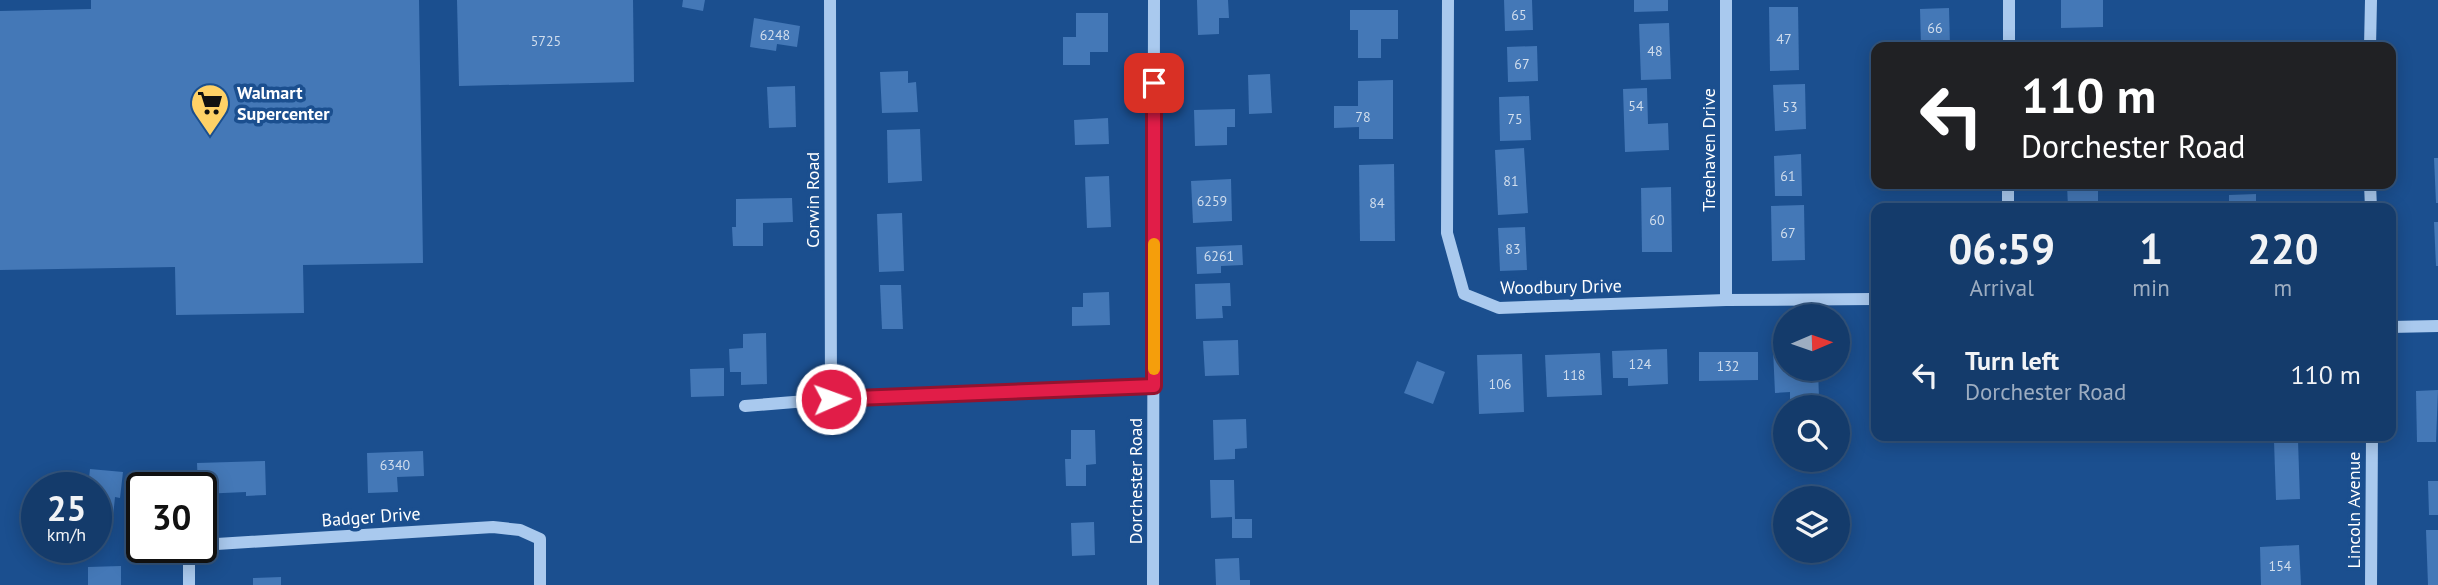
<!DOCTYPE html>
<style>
body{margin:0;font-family:"PT Sans",sans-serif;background:#214673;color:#f1f3f6;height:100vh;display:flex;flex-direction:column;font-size:26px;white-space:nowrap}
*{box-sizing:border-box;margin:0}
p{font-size:23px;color:#9dadc1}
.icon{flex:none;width:38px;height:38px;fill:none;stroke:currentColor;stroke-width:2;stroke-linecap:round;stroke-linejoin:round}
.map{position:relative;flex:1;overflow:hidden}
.side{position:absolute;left:1871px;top:203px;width:525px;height:238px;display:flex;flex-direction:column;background:#143b6b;border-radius:14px;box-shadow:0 4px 18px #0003,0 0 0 2px #33557e}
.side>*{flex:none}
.top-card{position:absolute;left:1871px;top:42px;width:525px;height:147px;border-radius:14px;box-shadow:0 4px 18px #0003,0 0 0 2px #33557e;background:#202124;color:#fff;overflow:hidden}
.needle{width:46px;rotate:88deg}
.controls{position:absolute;left:1773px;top:304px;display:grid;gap:14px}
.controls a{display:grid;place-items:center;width:77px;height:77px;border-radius:50%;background:#143b6b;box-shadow:0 4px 18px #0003,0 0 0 2px #33557e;font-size:35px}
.speed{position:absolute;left:21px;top:472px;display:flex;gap:14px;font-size:35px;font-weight:700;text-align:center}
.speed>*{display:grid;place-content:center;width:91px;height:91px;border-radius:50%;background:#143b6b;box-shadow:0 4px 18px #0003,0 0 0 2px #33557e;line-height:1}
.speed small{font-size:18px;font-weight:400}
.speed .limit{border:4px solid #111;border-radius:10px;background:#fff;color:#111}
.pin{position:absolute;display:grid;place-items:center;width:60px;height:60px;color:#fff;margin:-30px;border-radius:14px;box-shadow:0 4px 10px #0006}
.me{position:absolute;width:77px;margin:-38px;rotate:88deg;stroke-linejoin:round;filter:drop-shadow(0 0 5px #0008)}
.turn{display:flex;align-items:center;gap:24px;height:147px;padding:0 35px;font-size:32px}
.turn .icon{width:91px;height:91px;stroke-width:2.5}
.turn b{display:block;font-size:49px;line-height:60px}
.eta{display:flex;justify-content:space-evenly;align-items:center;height:119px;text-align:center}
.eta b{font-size:42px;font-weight:700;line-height:49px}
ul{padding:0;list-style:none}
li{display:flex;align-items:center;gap:21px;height:105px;padding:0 35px}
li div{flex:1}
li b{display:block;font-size:26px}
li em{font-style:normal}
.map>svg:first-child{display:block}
.building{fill:#4478b7}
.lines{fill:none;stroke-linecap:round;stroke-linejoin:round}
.minor{stroke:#a9c9ee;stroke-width:12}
.route-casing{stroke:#92132f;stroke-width:18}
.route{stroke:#e11d48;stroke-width:12}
.slow{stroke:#f59e0b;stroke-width:12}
.labels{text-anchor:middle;stroke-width:7;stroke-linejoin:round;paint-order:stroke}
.number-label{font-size:14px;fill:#d0dded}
.poi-label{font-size:18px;font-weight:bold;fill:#fff;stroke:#1b4f8f;text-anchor:start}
.street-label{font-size:18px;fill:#fff;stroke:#1b4f8f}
</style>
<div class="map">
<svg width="2438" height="585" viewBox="0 0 2438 585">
<rect width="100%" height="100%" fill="#1b4f8f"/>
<g class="building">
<polygon points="91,0 419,0 423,263 303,265 304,313 176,315 175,267 0,270 0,11 91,9"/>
<polygon points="457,0 633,0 634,82 459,86"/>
<polygon points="683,0 705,0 703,11 682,7"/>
<polygon points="1197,0 1228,0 1229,18 1219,18 1219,34 1198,35"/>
<polygon points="1504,0 1532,0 1533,30 1505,31"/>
<polygon points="1634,0 1668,0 1668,11 1634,12"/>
<polygon points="2061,0 2103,0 2103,27 2061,28"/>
<polygon points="1769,7 1798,7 1799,70 1770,71"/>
<polygon points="1949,8 1950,47 1921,47 1920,9"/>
<polygon points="1350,10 1398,10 1398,39 1381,39 1381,58 1358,58 1358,30 1350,30"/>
<polygon points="1076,13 1108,13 1108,52 1090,52 1090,65 1063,65 1063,37 1076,37"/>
<polygon points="754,18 800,26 797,47 777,44 776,51 750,47"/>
<polygon points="1669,23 1671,79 1641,80 1639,24"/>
<polygon points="1537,46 1538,81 1508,82 1507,47"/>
<polygon points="908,71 908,83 916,82 918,112 882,113 880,72"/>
<polygon points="1270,74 1272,113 1249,114 1248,75"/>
<polygon points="1393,80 1393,139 1359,139 1359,127 1334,128 1334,106 1358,106 1358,81"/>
<polygon points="1805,84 1806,129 1775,131 1773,85"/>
<polygon points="795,86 796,127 769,128 767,87"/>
<polygon points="1647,88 1648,124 1668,123 1669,150 1625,152 1623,89"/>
<polygon points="1529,96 1531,140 1500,141 1499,97"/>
<polygon points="1235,109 1235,127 1227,127 1227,145 1195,146 1194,110"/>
<polygon points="1108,118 1109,144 1075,145 1074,120"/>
<polygon points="920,129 922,181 888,183 887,130"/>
<polygon points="1524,148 1528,213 1498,215 1495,150"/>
<polygon points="1801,154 1802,196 1775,196 1774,156"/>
<polygon points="2434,158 2438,158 2438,203 2436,203"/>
<polygon points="1394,164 1395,241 1360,241 1359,165"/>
<polygon points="1109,176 1111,227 1087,228 1085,177"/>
<polygon points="1231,179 1232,221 1193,223 1191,181"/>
<polygon points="2067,184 2098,184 2098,208 2068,208"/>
<polygon points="1671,187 1672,252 1642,252 1641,188"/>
<polygon points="2256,194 2256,208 2229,208 2229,195"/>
<polygon points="792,198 793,222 763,223 763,246 733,246 732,227 736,227 736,199"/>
<polygon points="1804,205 1805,260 1772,261 1771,206"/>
<polygon points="902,213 904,271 879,272 877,214"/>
<polygon points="2434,222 2438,222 2438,266 2436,266"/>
<polygon points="1525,227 1527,270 1500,271 1498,228"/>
<polygon points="1242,245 1243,265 1221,266 1221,273 1197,274 1196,247"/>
<polygon points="1230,283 1231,306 1222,306 1223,318 1196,319 1195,284"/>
<polygon points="880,285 901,285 903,329 882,329"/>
<polygon points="1109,292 1110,325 1072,326 1072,307 1083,307 1083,293"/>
<polygon points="766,333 767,384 741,385 741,372 730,372 729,349 743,348 743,334"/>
<polygon points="1238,340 1239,375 1205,376 1203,341"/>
<polygon points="1667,349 1668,384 1628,386 1628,378 1613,378 1612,351"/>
<polygon points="1773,349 1785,349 1785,369 1818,369 1819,398 1790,399 1790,392 1775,393"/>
<polygon points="1699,352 1758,352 1758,380 1699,381"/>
<polygon points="1600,353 1602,395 1547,397 1545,355"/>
<polygon points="1522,354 1524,412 1479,414 1477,355"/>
<polygon points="1417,361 1445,372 1433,404 1404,393"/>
<polygon points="724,368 724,396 691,397 690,369"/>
<polygon points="2438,390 2436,442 2417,442 2416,391"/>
<polygon points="1246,419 1247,448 1235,449 1235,459 1214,460 1213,420"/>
<polygon points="1071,430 1095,430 1096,464 1086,465 1086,486 1066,486 1065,459 1071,459"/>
<polygon points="2274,441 2298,441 2300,499 2276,500"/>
<polygon points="423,451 424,476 397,477 398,492 368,493 367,453"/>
<polygon points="265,461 266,495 246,496 246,492 201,494 201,488 198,488 197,463"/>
<polygon points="90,469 123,472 120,498 115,497 113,517 96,515 96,488 88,488"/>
<polygon points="1210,480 1234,480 1235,519 1252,519 1252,538 1232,538 1232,517 1211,518"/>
<polygon points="2428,481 2438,481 2438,515 2429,515"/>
<polygon points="1094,522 1095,555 1072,556 1071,523"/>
<polygon points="2426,530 2438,530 2438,585 2428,585"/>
<polygon points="2299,545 2301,585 2261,585 2260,547"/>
<polygon points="1239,558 1240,580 1250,580 1250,585 1216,585 1215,559"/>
<polygon points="121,566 121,585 88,585 88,567"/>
<polygon points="281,577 281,585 253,585 253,578"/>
</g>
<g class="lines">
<g class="minor">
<polyline points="830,0 831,399"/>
<polyline points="1448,0 1447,233 1464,294 1499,308 1726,300 1873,299"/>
<polyline points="1726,0 1726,300"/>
<polyline points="2009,47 2009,0"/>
<polyline points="2370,47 2371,0"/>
<polyline points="2370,184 2371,208"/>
<polyline points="2008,208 2008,184"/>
<polyline points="2390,327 2438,326"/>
<polyline points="745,406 831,399 1154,386"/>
<polyline points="201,545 493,527 520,530 540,539 540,585"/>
<polyline points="189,548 189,585"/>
<polyline points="1153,585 1154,0"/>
<polyline points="2371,585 2372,436"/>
</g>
</g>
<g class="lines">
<defs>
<polyline id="route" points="831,399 1154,386 1154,83"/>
</defs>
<use href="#route" class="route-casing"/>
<use href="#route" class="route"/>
<polyline class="slow" points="1154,244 1154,369"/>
</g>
<defs>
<symbol id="supermarket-pin" viewBox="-11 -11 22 30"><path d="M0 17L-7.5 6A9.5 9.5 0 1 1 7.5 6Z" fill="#ffd166" stroke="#1b4f8f"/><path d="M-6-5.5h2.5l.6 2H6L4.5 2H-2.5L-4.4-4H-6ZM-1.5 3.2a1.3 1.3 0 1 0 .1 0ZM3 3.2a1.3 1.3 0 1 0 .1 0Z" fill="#111"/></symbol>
</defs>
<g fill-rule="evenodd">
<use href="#supermarket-pin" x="188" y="81" width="44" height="60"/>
</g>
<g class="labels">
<g class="number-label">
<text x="1519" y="20">65</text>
<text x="1935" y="33">66</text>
<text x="775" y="40">6248</text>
<text x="1784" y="44">47</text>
<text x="546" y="46">5725</text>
<text x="1655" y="56">48</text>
<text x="1522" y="69">67</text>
<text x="1636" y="111">54</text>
<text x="1790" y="112">53</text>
<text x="1363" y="122">78</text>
<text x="1515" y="124">75</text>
<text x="1788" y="181">61</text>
<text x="1511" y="186">81</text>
<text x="1212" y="206">6259</text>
<text x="1377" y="208">84</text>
<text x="1657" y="225">60</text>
<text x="1788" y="238">67</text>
<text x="1513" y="254">83</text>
<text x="1219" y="261">6261</text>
<text x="1640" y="369">124</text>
<text x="1728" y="371">132</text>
<text x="1574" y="380">118</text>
<text x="1500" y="389">106</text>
<text x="395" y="470">6340</text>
<text x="2280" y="571">154</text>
</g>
<g class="poi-label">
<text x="237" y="99">Walmart<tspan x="237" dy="21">Supercenter</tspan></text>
</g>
<g class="street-label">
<text transform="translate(1709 150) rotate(-90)" y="6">Treehaven Drive</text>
<text transform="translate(813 200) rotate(-90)" y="6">Corwin Road</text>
<text transform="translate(1561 287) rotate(-1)" y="6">Woodbury Drive</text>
<text transform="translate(1136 481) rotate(-90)" y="6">Dorchester Road</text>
<text transform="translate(2354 510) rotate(-90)" y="6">Lincoln Avenue</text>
<text transform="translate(371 517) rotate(-4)" y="6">Badger Drive</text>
</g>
</g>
</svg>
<div class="controls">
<a><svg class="needle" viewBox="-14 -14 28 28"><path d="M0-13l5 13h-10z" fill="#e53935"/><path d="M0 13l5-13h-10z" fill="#9dadc1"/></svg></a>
<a><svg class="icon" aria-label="search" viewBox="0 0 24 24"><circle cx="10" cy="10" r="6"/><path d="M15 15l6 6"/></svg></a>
<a><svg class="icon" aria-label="layers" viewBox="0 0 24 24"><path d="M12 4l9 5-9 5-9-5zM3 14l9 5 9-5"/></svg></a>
</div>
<div class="speed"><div>25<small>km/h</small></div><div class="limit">30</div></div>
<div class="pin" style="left:1154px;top:83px;background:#d93025"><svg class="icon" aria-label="arrive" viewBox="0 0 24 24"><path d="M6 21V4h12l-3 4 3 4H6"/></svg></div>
<svg class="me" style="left:831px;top:399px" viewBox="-20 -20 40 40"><circle r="17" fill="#e11d48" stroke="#fff" stroke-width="3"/><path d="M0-11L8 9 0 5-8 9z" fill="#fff"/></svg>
<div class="top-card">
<div class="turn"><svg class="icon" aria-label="left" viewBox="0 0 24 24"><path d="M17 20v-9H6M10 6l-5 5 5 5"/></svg><div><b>110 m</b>Dorchester Road</div></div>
</div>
<section class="side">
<div class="eta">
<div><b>06:59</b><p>Arrival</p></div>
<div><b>1</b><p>min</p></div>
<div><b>220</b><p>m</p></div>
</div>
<ul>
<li><svg class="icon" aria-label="left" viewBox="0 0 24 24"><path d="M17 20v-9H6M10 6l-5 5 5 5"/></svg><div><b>Turn left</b><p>Dorchester Road</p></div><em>110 m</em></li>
</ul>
</section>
</div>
